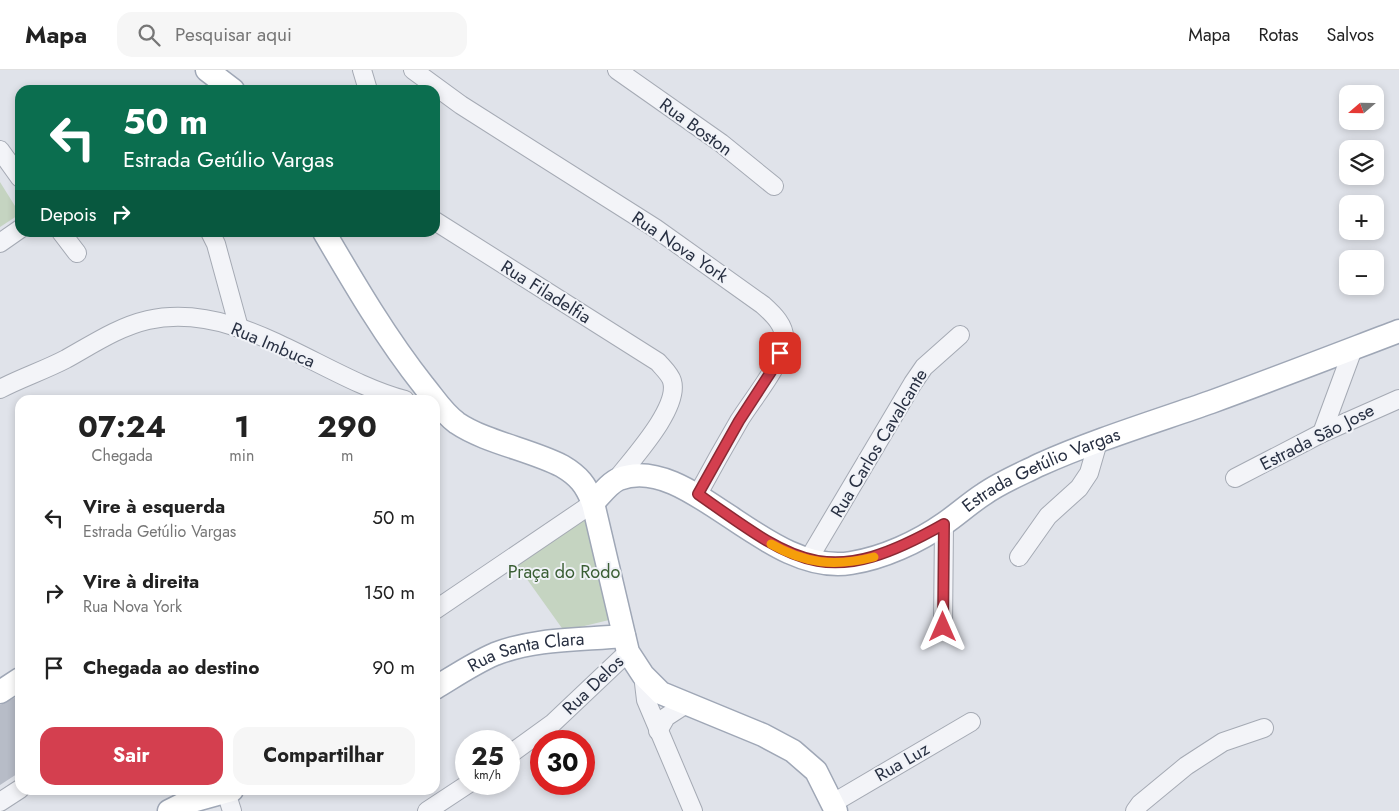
<!DOCTYPE html>
<html lang="pt">
<meta charset="utf-8">
<style>
body{margin:0;font-family:Jost,sans-serif;background:#f6f6f6;color:#222;height:100vh;display:flex;flex-direction:column;font-size:19px;white-space:nowrap}
*{box-sizing:border-box;margin:0}
p{font-size:16px;color:#767676}
.icon{flex:none;width:28px;height:28px;fill:none;stroke:currentColor;stroke-width:2;stroke-linecap:round;stroke-linejoin:round}
.map{position:relative;flex:1;overflow:hidden}
.details{position:absolute;left:15px;top:325px;width:425px;height:400px;display:flex;flex-direction:column;background:#fff;border-radius:15px;box-shadow:0 2px 8px #0003}
.details>*{flex:none}
.banner{position:absolute;left:15px;top:15px;width:425px;height:152px;border-radius:15px;box-shadow:0 2px 8px #0003;background:#0b6e4f;color:#fff;overflow:hidden}
.needle{width:32px;rotate:250deg}
.controls{position:absolute;left:1339px;top:15px;display:grid;gap:10px}
.controls a{display:grid;place-items:center;width:45px;height:45px;border-radius:10px;background:#fff;box-shadow:0 2px 8px #0003;font-size:25px}
.speed{position:absolute;left:455px;top:660px;display:flex;gap:10px;font-size:25px;font-weight:700;text-align:center}
.speed>*{display:grid;place-content:center;width:65px;height:65px;border-radius:50%;background:#fff;box-shadow:0 2px 8px #0003;line-height:1}
.speed small{font-size:12px;font-weight:400}
.speed .limit{border:8px solid #d22;background:#fff;color:#111}
.pin{position:absolute;display:grid;place-items:center;width:42px;height:42px;color:#fff;margin:-21px;border-radius:10px;box-shadow:0 2px 8px #0006}
.me{position:absolute;width:55px;margin:-28px;rotate:0deg;stroke-linejoin:round;filter:drop-shadow(0 0 4px #0008)}
.turn{display:flex;align-items:center;gap:18px;height:105px;padding:0 25px;font-size:22px}
.turn .icon{width:65px;height:65px;stroke-width:2.5}
.turn b{display:block;font-size:35px;line-height:42px}
.then{display:flex;align-items:center;height:48px;padding:0 25px;background:#0003;gap:10px;font-size:19px}
.eta{display:flex;justify-content:space-evenly;align-items:center;height:85px;text-align:center}
.eta b{font-size:30px;font-weight:700;line-height:35px}
.action{display:flex;gap:10px;margin-top:auto;padding:10px 25px}
.action a{flex:1;height:58px;border-radius:15px;background:#d43f4f;color:#fff;font-size:20px;font-weight:700;line-height:58px;text-align:center}
.action a+a{background:#f6f6f6;color:#222}
ul{padding:0;list-style:none}
li{display:flex;align-items:center;gap:15px;height:75px;padding:0 25px}
li div{flex:1}
li b{display:block;font-size:19px}
li em{font-style:normal}
header{display:flex;align-items:center;gap:30px;box-sizing:border-box;height:70px;padding:0 25px;background:#fff;border-bottom:1px solid #e0e0e0}
header strong{font-size:24px}
nav{display:flex;gap:28px;margin-inline-start:auto;font-size:18px}
.search{width:350px;height:45px;background:#f6f6f6;display:flex;align-items:center;gap:12px;box-sizing:border-box;padding:0 18px;border-radius:15px;color:#767676;font-size:19px}
.map>svg:first-child{display:block}
.green{fill:#c5d4c1}
.building{fill:#b7bcc7}
.lines{fill:none;stroke-linecap:round;stroke-linejoin:round}
.minor-casing{stroke:#a5aab4;stroke-width:20}
.major-casing{stroke:#9fa7b6;stroke-width:25}
.minor{stroke:#f3f4f8;stroke-width:18}
.major{stroke:#fff;stroke-width:22}
.route-casing{stroke:#8a2933;stroke-width:12}
.route{stroke:#d43f4f;stroke-width:9}
.slow{stroke:#f59e0b;stroke-width:9}
.labels{text-anchor:middle;stroke-width:4;stroke-linejoin:round;paint-order:stroke}
.street-label{font-size:18px;fill:#283042;stroke:#f0f2f7}
.park-label{font-size:18px;fill:#3a5e34;stroke:#f0f2f7}
</style>
<header>
<strong>Mapa</strong>
<div class="search"><svg class="icon" aria-label="search" viewBox="0 0 24 24"><circle cx="10" cy="10" r="6"/><path d="M15 15l6 6"/></svg>Pesquisar aqui</div>
<nav><a>Mapa</a><a>Rotas</a><a>Salvos</a></nav>
</header>
<div class="map">
<svg width="1399" height="741" viewBox="0 0 1399 741">
<rect width="100%" height="100%" fill="#e0e3ea"/>
<g class="green">
<polygon points="0,112 20,144 0,157"/>
<polygon points="586,445 613,549 564,561 514,491"/>
</g>
<polygon class="building" points="20,625 20,702 0,715 0,635"/>
<g class="lines">
<defs>
<g id="minor">
<polyline points="362,0 368,20"/>
<path d="M413 0 461 35 655 158 763 235C773 244 786 256 784 271 783 293 751 331 739 351 725 375 711 400 698 424"/>
<polyline points="617,0 721,73 774,116"/>
<polyline points="0,80 20,108"/>
<path d="M435 151 658 292C662 297 670 304 672 311 680 338 632 389 616 410"/>
<polyline points="61,162 77,183"/>
<polyline points="210,162 216,174 239,258"/>
<polyline points="0,173 20,159"/>
<path d="M0 319C21 308 45 300 66 289 93 274 118 257 148 250 239 230 322 308 405 330"/>
<polyline points="1322,363 1353,279"/>
<polyline points="1235,408 1322,363 1399,329"/>
<polyline points="1019,487 1048,446 1079,418 1089,403 1098,372"/>
<polyline points="808,490 913,313 924,297 960,265"/>
<polyline points="435,540 593,433"/>
<polyline points="943,557 944,454"/>
<polyline points="643,605 646,630 693,741"/>
<polyline points="658,661 666,647 686,634"/>
<polyline points="509,685 553,653 628,582"/>
<polyline points="226,722 232,741"/>
<polyline points="0,732 20,719"/>
<polyline points="833,733 971,652"/>
<polyline points="427,741 468,714"/>
<polyline points="1135,741 1140,734 1186,696 1223,672 1264,658"/>
</g>
<g id="major">
<polyline points="207,0 233,20"/>
<path d="M324 162C355 215 386 268 424 316 434 328 443 343 457 353 485 372 531 380 562 396 579 406 586 415 593 433L628 582 643 605 661 623 763 665 793 681 816 701 836 741"/>
<path id="s1" d="M593 433C600 426 609 413 619 409 688 382 766 507 851 493 883 488 918 472 945 453 958 444 970 433 984 424 1001 412 1021 404 1039 395 1095 370 1154 352 1211 332 1274 309 1336 285 1399 261"/>
<path id="s2" d="M435 618C455 606 474 593 495 584 536 568 581 570 624 566"/>
<polyline points="0,622 20,609"/>
<polyline points="169,741 185,733 232,720"/>
</g>
</defs>
<use href="#minor" class="minor-casing"/>
<use href="#major" class="major-casing"/>
<use href="#minor" class="minor"/>
<use href="#major" class="major"/>
</g>
<g class="lines">
<defs>
<path id="route" d="M780 283 776 294 739 351 698 424C798 495 828 520 944 454L943 557"/>
</defs>
<use href="#route" class="route-casing"/>
<use href="#route" class="route"/>
<path class="slow" d="M771 474C806 494 835 497 874 487"/>
</g>
<g class="labels">
<g class="street-label">
<text transform="translate(696 57) rotate(36)" y="6">Rua Boston</text>
<text transform="translate(680 177) rotate(34)" y="6">Rua Nova York</text>
<text transform="translate(546 222) rotate(32)" y="6">Rua Filadelfia</text>
<text transform="translate(273 275) rotate(23)" y="6">Rua Imbuca</text>
<text transform="translate(1317 367) rotate(-27)" y="6">Estrada Sāo Jose</text>
<text transform="translate(879 373) rotate(-59)" y="6">Rua Carlos Cavalcante</text>
<text dy="6" stroke="none"><textPath href="#s1" startOffset="504">Estrada Getúlio Vargas</textPath></text>
<text dy="6" stroke="none"><textPath href="#s2" startOffset="100">Rua Santa Clara</textPath></text>
<text transform="translate(593 615) rotate(-44)" y="6">Rua Delos</text>
<text transform="translate(902 692) rotate(-30)" y="6">Rua Luz</text>
</g>
<g class="park-label">
<text x="564" y="508">Praça do Rodo</text>
</g>
</g>
</svg>
<div class="controls">
<a><svg class="needle" viewBox="-14 -14 28 28"><path d="M0-13l5 13h-10z" fill="#e53935"/><path d="M0 13l5-13h-10z" fill="#767676"/></svg></a>
<a><svg class="icon" aria-label="layers" viewBox="0 0 24 24"><path d="M12 4l9 5-9 5-9-5zM3 14l9 5 9-5"/></svg></a>
<a>+</a>
<a>−</a>
</div>
<div class="speed"><div>25<small>km/h</small></div><div class="limit">30</div></div>
<div class="pin" style="left:780px;top:283px;background:#d93025"><svg class="icon" aria-label="arrive" viewBox="0 0 24 24"><path d="M6 21V4h12l-3 4 3 4H6"/></svg></div>
<svg class="me" style="left:943px;top:557px" viewBox="-20 -20 40 40"><path d="M0-17L14 15 0 8-14 15z" fill="#d43f4f" stroke="#fff" stroke-width="4"/></svg>
<div class="banner">
<div class="turn"><svg class="icon" aria-label="left" viewBox="0 0 24 24"><path d="M17 20v-9H6M10 6l-5 5 5 5"/></svg><div><b>50 m</b>Estrada Getúlio Vargas</div></div>
<div class="then">Depois<svg class="icon" aria-label="right" viewBox="0 0 24 24"><path d="M7 20v-9h11M14 6l5 5-5 5"/></svg></div>
</div>
<section class="details">
<div class="eta">
<div><b>07:24</b><p>Chegada</p></div>
<div><b>1</b><p>min</p></div>
<div><b>290</b><p>m</p></div>
</div>
<ul>
<li><svg class="icon" aria-label="left" viewBox="0 0 24 24"><path d="M17 20v-9H6M10 6l-5 5 5 5"/></svg><div><b>Vire à esquerda</b><p>Estrada Getúlio Vargas</p></div><em>50 m</em></li>
<li><svg class="icon" aria-label="right" viewBox="0 0 24 24"><path d="M7 20v-9h11M14 6l5 5-5 5"/></svg><div><b>Vire à direita</b><p>Rua Nova York</p></div><em>150 m</em></li>
<li><svg class="icon" aria-label="arrive" viewBox="0 0 24 24"><path d="M6 21V4h12l-3 4 3 4H6"/></svg><div><b>Chegada ao destino</b></div><em>90 m</em></li>
</ul>
<div class="action"><a>Sair</a><a>Compartilhar</a></div>
</section>
</div>
